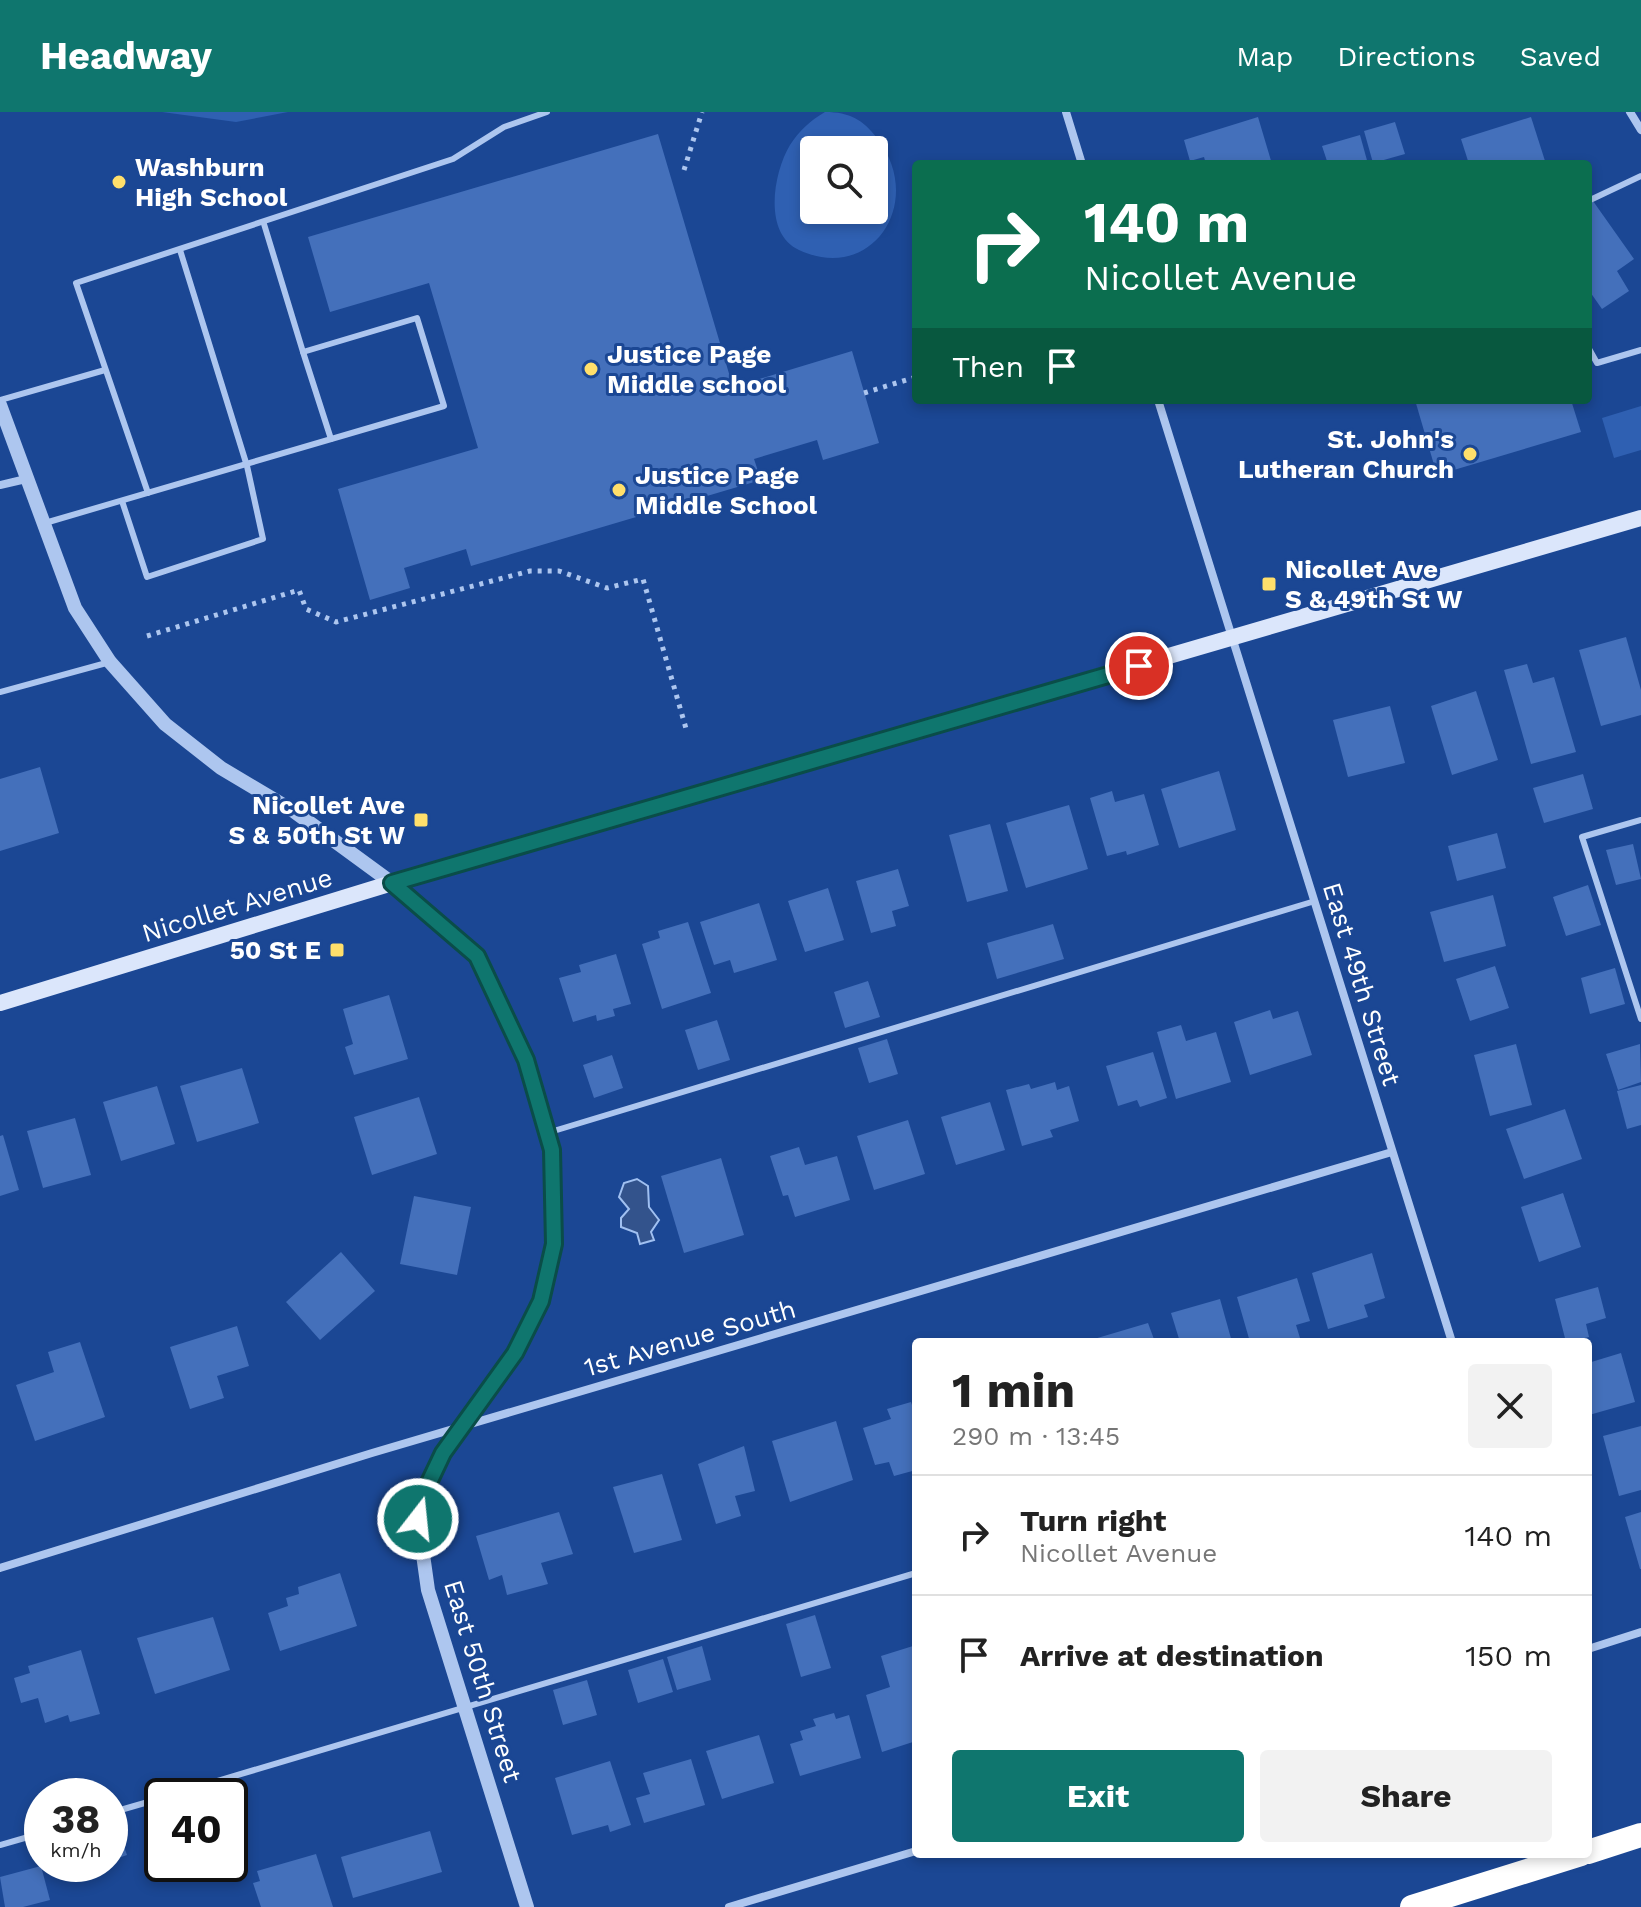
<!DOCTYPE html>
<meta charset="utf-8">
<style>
body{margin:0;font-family:"Work Sans",sans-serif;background:#f2f2f2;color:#222;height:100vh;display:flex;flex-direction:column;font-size:30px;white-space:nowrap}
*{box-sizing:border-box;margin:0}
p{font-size:26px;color:#767676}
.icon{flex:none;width:44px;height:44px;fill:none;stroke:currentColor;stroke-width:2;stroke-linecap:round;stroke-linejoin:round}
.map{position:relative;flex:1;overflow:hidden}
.sheet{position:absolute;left:912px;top:1226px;width:680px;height:520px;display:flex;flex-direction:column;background:#fff;border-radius:8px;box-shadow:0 4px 12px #0003}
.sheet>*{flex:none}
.top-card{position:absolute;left:912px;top:48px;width:680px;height:244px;border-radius:8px;box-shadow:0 4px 12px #0003;background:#0b6e4f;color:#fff;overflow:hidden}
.controls{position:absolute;left:800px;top:24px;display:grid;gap:16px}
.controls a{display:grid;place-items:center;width:88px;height:88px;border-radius:8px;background:#fff;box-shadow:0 4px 12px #0003;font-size:40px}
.speed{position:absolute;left:24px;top:1666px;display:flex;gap:16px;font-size:40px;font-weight:700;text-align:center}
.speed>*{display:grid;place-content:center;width:104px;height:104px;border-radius:50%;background:#fff;box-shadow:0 4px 12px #0003;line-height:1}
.speed small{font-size:20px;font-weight:400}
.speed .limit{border:4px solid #111;border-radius:12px;background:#fff;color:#111}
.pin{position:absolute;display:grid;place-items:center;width:68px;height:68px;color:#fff;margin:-34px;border:4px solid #fff;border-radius:50%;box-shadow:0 2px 8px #0007}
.me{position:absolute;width:88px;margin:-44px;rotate:16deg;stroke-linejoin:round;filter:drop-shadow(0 0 6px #0008)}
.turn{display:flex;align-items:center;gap:28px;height:168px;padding:0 40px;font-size:36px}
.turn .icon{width:104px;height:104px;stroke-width:2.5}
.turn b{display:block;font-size:56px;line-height:68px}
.then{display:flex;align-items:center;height:76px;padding:0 40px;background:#0003;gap:16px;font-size:30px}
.round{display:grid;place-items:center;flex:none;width:84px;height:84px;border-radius:8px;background:#f2f2f2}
.headline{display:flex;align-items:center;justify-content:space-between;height:136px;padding:0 40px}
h1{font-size:48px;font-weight:700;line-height:60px}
.cta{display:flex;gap:16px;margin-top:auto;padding:16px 40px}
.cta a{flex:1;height:92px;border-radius:8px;background:#0f766e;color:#fff;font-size:32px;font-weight:700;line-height:92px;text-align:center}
.cta a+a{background:#f2f2f2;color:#222}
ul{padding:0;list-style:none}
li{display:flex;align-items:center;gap:24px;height:120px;padding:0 40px;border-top:2px solid #e0e0e0}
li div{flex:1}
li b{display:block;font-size:30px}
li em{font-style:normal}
header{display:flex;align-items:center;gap:48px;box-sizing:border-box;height:112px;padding:0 40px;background:#0f766e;color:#fff}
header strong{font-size:38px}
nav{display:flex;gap:44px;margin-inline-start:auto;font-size:28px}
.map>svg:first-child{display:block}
.green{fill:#2f60b2;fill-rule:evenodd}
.water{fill:#33538c;stroke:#a0c0f1;stroke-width:2}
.building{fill:#4470bb}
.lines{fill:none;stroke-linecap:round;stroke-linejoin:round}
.path{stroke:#adc6ef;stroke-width:5;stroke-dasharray:4 6;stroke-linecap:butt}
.service{stroke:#adc6ef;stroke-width:6}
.minor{stroke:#adc6ef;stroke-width:8}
.tertiary{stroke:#adc6ef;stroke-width:14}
.secondary{stroke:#dbe6fb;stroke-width:16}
.motorway{stroke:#fff;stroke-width:24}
.route-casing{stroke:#0a4d48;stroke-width:20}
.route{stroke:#0f766e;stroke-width:14}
.poi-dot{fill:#ffdf6b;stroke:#1b4794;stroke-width:3}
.labels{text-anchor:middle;stroke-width:6;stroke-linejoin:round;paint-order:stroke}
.poi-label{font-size:26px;font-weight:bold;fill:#fff;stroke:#1b4794;text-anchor:start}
.street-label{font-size:26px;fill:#fff;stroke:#1b4794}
</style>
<header>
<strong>Headway</strong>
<nav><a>Map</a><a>Directions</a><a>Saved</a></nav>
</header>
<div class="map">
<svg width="1641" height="1795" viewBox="0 0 1641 1795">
<rect width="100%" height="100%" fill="#1b4794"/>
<g class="green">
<polygon points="162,0 288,0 236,10"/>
<path d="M825 0C850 0 863 8 877 26 926 89 873 172 799 138 763 122 773 61 790 33 799 19 811 8 825 0ZM814 38H874V98H814Z"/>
<polygon points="1641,294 1641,338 1614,346 1602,306"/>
</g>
<polygon class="water" points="637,1067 648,1074 649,1095 659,1108 651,1120 654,1128 640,1132 637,1121 621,1115 621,1106 629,1097 619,1085 624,1071"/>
<g class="building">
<polygon points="1258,5 1272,52 1206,52 1204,45 1190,49 1184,28"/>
<polygon points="1531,5 1546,52 1469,52 1461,27"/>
<polygon points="1395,10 1405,42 1373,51 1364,19"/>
<polygon points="658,22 733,275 852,239 879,331 823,348 817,328 754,347 761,368 471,454 466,437 404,456 410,476 370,488 338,377 478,336 429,171 330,200 308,125"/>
<polygon points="1360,23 1368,52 1328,52 1322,34"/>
<polygon points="1593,89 1634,147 1617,159 1629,179 1602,197 1588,177 1588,92"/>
<polygon points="1415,288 1571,288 1581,320 1437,363"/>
<polygon points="1626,525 1641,578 1641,603 1601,614 1579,538"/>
<polygon points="1527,552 1533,571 1554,565 1576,640 1531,652 1504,558"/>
<polygon points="1476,579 1498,648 1452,663 1431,594"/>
<polygon points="1390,594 1405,651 1348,665 1333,608"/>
<polygon points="40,655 59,721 0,739 0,667"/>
<polygon points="1219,659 1236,718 1179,736 1161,677"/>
<polygon points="1583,662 1593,697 1544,711 1533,676"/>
<polygon points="1112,679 1115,690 1144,682 1159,733 1127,743 1126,739 1107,744 1090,686"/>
<polygon points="1069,693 1088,757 1026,776 1006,711"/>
<polygon points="990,712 1008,779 967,790 949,723"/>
<polygon points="1497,721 1506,756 1457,769 1448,734"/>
<polygon points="1633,732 1641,767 1616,773 1606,738"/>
<polygon points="898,757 909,794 892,799 896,814 871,821 856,769"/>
<polygon points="1588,773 1601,813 1566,824 1553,785"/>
<polygon points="828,776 844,828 805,840 788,789"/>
<polygon points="1493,783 1506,834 1444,850 1430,800"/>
<polygon points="759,791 777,848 734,861 730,848 714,853 700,810"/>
<polygon points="688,810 711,881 662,897 642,832 660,826 658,819"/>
<polygon points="1053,812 1064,847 997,867 987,831"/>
<polygon points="616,842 631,892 613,897 615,904 597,909 596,903 573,910 559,866 581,860 579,853"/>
<polygon points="1495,854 1509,896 1470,909 1456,867"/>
<polygon points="1615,856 1625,892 1590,902 1581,866"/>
<polygon points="868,869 880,905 845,916 834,880"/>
<polygon points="389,883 408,947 354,963 345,935 353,932 343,897"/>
<polygon points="1270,898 1273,907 1298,899 1312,943 1250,963 1234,910"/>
<polygon points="717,908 730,948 698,958 685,918"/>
<polygon points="1181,913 1186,929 1216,920 1231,970 1176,987 1157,920"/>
<polygon points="887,927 898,962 869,971 858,936"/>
<polygon points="1516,932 1532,993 1490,1004 1474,943"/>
<polygon points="1640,932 1641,970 1618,978 1606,942"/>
<polygon points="1153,940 1167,986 1140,995 1137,988 1118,994 1106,954"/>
<polygon points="612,943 623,976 594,986 583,953"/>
<polygon points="242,956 259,1011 197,1030 180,974"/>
<polygon points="1055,970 1057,978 1069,974 1079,1009 1050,1018 1053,1025 1022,1034 1006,978 1029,972 1031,977"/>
<polygon points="1641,973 1641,1013 1627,1017 1617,979"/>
<polygon points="157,974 175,1032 121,1049 103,990"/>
<polygon points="419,985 437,1042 372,1063 354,1005"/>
<polygon points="990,990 1005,1038 956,1053 941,1005"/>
<polygon points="1565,997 1582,1047 1524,1067 1506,1017"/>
<polygon points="75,1006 91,1063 43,1076 27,1019"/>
<polygon points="908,1008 925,1062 874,1078 857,1024"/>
<polygon points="3,1023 19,1078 0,1084 0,1024"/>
<polygon points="799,1035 805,1053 837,1044 850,1088 795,1105 788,1083 783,1084 770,1044"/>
<polygon points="721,1046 744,1123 684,1141 661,1064"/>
<polygon points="1563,1081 1581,1135 1539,1150 1521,1095"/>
<polygon points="414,1084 471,1095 457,1163 400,1152"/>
<polygon points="341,1140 375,1179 320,1228 286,1190"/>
<polygon points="1372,1141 1385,1186 1364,1193 1368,1205 1328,1217 1312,1161"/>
<polygon points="1297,1166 1310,1209 1296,1213 1300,1226 1288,1230 1250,1230 1237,1185"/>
<polygon points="1598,1175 1606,1206 1586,1212 1589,1225 1566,1230 1555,1187"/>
<polygon points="1220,1187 1232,1230 1180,1230 1171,1201"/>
<polygon points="1148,1211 1155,1230 1095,1230 1094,1227"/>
<polygon points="237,1214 249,1254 217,1264 224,1286 190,1297 170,1235"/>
<polygon points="80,1230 105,1305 35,1329 16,1273 54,1260 48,1240"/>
<polygon points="1621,1241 1635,1290 1589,1303 1588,1251"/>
<polygon points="911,1290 916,1305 916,1358 894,1364 889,1350 875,1353 863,1316 891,1307 887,1297"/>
<polygon points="836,1309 853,1368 790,1390 772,1329"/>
<polygon points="1641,1314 1641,1378 1619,1384 1603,1324"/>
<polygon points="744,1334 755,1379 735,1384 741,1404 716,1412 698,1352"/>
<polygon points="662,1362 682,1428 634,1441 613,1375"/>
<polygon points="559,1400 573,1442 541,1451 548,1472 507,1483 502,1463 489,1468 476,1424"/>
<polygon points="1641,1400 1641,1457 1640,1457 1625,1405"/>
<polygon points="340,1461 357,1514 280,1539 268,1501 288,1494 286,1486 299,1482 298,1475"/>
<polygon points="815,1503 831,1556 801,1565 786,1512"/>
<polygon points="213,1505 230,1558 155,1582 137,1526"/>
<polygon points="702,1534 711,1568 677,1578 667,1545"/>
<polygon points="913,1534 916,1629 882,1640 866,1583 890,1575 881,1544"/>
<polygon points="81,1538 100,1602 70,1610 68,1603 45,1611 38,1586 21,1591 14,1566 30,1561 28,1554"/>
<polygon points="663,1547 673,1580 638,1591 628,1558"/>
<polygon points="587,1568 597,1603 563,1613 553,1578"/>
<polygon points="834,1601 836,1607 849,1603 861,1646 800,1664 790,1632 803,1628 800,1619 816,1614 813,1607"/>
<polygon points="759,1623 774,1671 722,1687 706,1639"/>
<polygon points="691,1647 705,1693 644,1711 636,1686 650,1682 643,1661"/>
<polygon points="610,1649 631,1713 610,1720 608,1713 572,1723 555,1666"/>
<polygon points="116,1712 127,1743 110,1749 110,1714"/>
<polygon points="430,1719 442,1760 353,1786 341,1745"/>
<polygon points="316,1742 333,1795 261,1795 253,1771 260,1769 257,1759"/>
<polygon points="41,1754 50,1788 23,1795 5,1795 0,1765"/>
</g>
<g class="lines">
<g class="path">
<polyline points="684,58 702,0"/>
<polyline points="864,281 916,265"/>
<polyline points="147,524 299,478 306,497 336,510 530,459 559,459 607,476 643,467 687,620"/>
</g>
<g class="service">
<polyline points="1588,89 1641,64"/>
<polyline points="1588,235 1597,251 1641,238"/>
<polyline points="303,240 331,327"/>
<polyline points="0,288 105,258"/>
<polyline points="148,381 76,171 453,47 504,15 547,0"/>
<polyline points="122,389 147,465 263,427 247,354 180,138"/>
<polyline points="45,411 444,294 417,206 303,240 264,112"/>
<polyline points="0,580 110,550"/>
<polyline points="1641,708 1582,725 1641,907"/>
<polyline points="547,1021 1315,789"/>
<polyline points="167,1684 916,1461"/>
<polyline points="110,1701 162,1686"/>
<polyline points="0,1733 42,1721"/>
</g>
<g class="minor">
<polyline points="1066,0 1082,52"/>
<polyline points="1630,0 1641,18"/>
<polyline points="1158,288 1452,1230"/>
<polyline points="0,373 26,367"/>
<polyline points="0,1456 372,1341 1392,1040"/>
<polyline points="1588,1537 1641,1520"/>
<polyline points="729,1795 916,1739"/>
</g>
<polyline class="tertiary" points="0,293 75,496 110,550 165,612 221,656 295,700 392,771 477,844 526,948 552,1038 554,1132 541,1189 515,1241 443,1341 425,1379 418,1407 428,1478 527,1795"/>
<polyline class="secondary" points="0,891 392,771 1641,406"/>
<g class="motorway">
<polyline points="1588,1740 1641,1723"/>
<polyline points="1412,1795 1581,1742"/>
</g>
</g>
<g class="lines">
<defs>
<polyline id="route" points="418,1407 425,1379 443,1341 515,1241 541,1189 554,1132 552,1038 526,948 477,844 392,771 1139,554"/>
</defs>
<use href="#route" class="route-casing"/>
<use href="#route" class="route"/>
</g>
<g class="poi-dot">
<circle cx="119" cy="70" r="8"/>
<circle cx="591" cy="257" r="8"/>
<circle cx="1470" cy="342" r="8"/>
<circle cx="619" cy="378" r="8"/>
<rect x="1261" y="464" width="16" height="16" rx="4"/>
<rect x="413" y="700" width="16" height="16" rx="4"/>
<rect x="329" y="830" width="16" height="16" rx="4"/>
</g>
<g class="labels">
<g class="poi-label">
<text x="135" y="64">Washburn<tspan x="135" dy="30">High School</tspan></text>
<text x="607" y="251">Justice Page<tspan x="607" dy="30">Middle school</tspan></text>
<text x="1454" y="336" text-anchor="end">St. John's<tspan x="1454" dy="30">Lutheran Church</tspan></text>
<text x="635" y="372">Justice Page<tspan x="635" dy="30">Middle School</tspan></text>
<text x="1285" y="466">Nicollet Ave<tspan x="1285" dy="30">S &amp; 49th St W</tspan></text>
<text x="405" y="702" text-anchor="end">Nicollet Ave<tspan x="405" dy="30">S &amp; 50th St W</tspan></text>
<text x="321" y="847" text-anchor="end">50 St E</text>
</g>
<g class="street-label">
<text transform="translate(237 793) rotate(-17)" y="9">Nicollet Avenue</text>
<text transform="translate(1362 872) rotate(73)" y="9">East 49th Street</text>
<text transform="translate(690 1226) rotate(-16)" y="9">1st Avenue South</text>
<text transform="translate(483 1569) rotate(73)" y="9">East 50th Street</text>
</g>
</g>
</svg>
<div class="controls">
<a><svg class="icon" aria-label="search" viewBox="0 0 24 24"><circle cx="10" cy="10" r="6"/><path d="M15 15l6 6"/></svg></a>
</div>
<div class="speed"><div>38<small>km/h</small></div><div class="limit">40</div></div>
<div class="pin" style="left:1139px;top:554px;background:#d93025"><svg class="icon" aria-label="arrive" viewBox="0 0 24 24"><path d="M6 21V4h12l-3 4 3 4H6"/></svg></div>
<svg class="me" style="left:418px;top:1407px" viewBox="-20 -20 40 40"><circle r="17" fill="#0f766e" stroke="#fff" stroke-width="3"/><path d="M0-11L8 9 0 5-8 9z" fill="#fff"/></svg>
<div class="top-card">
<div class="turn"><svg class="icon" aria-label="right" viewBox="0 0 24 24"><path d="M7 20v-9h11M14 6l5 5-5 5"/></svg><div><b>140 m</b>Nicollet Avenue</div></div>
<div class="then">Then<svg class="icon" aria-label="arrive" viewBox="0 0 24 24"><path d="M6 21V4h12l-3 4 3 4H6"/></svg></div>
</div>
<section class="sheet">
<div class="headline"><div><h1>1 min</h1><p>290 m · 13:45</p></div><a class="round"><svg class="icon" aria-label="close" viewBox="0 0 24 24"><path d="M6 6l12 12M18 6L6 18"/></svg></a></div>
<ul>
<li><svg class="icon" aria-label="right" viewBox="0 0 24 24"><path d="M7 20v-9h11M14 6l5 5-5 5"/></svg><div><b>Turn right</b><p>Nicollet Avenue</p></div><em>140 m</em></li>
<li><svg class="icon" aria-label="arrive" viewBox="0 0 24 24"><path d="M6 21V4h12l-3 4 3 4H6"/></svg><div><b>Arrive at destination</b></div><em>150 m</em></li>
</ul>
<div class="cta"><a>Exit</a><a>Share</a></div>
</section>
</div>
